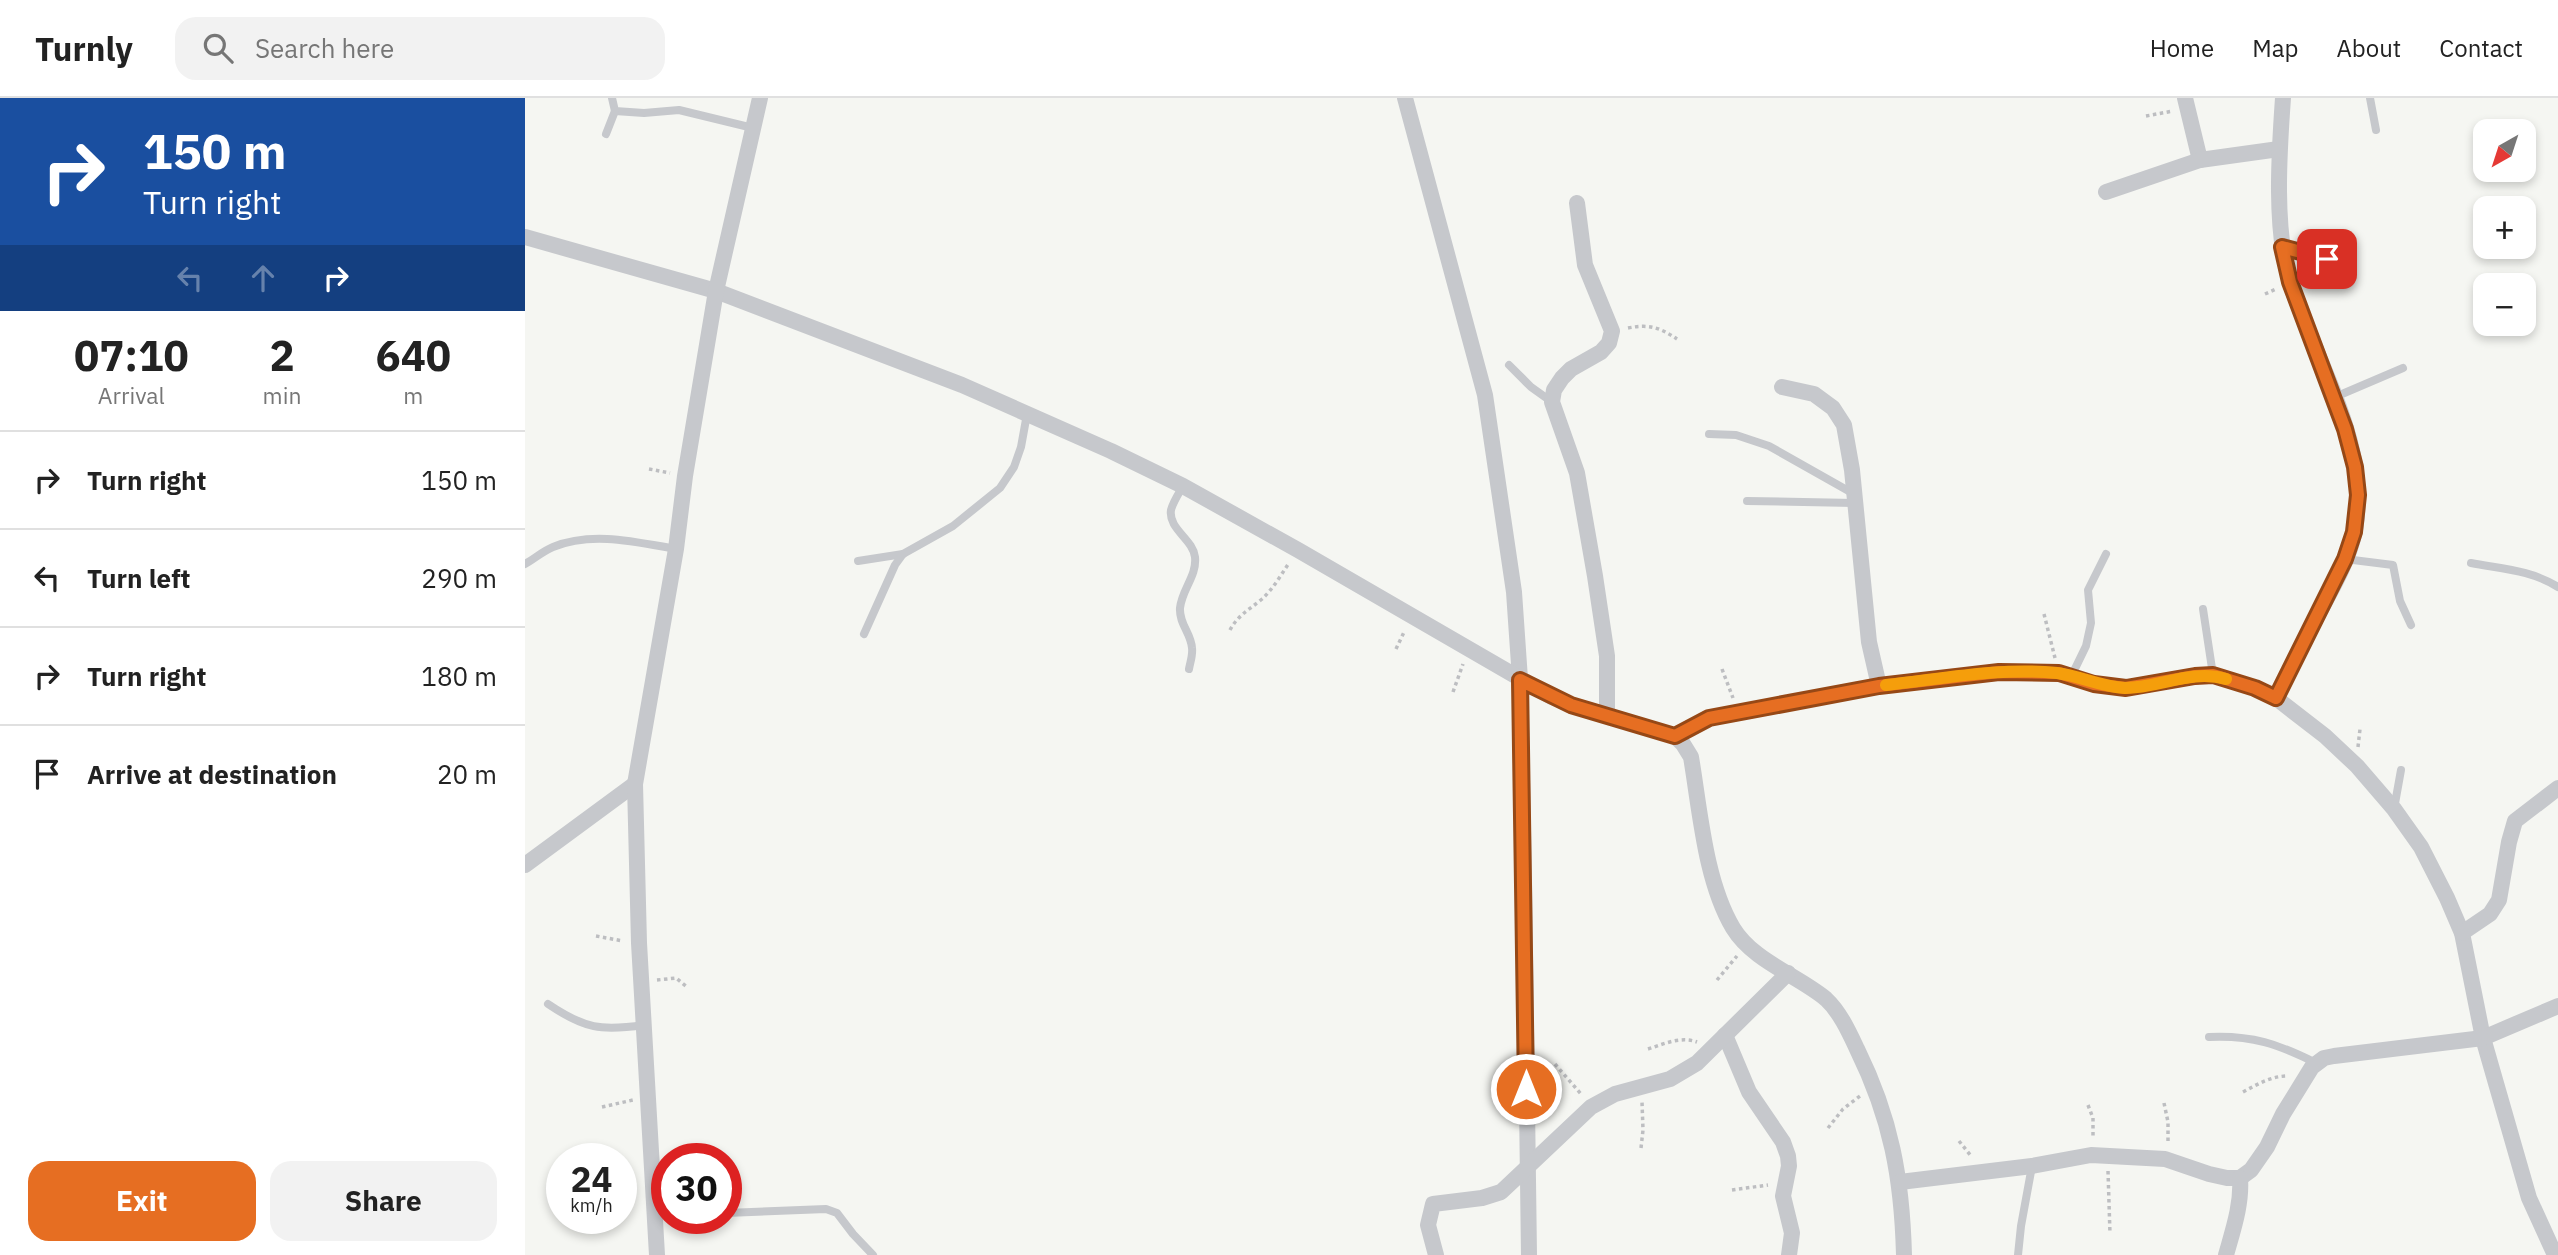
<!DOCTYPE html>
<meta charset="utf-8">
<style>
body{margin:0;font-family:"IBM Plex Sans",sans-serif;background:#f2f2f2;color:#222;height:100vh;display:flex;flex-direction:column;font-size:26px;white-space:nowrap}
*{box-sizing:border-box;margin:0}
p{font-size:23px;color:#767676}
.icon{flex:none;width:38px;height:38px;fill:none;stroke:currentColor;stroke-width:2;stroke-linecap:round;stroke-linejoin:round}
.map{position:relative;flex:1;overflow:hidden}
.panel{display:flex;flex-direction:column;background:#fff;width:525px}
.panel>*{flex:none}
.guide{background:#1a4fa0;color:#fff;overflow:hidden}
.needle{width:46px;rotate:219deg}
.tools{position:absolute;left:1948px;top:21px;display:grid;gap:14px}
.tools a{display:grid;place-items:center;width:63px;height:63px;border-radius:14px;background:#fff;box-shadow:0 4px 10px #0003;font-size:35px}
.speed{position:absolute;left:21px;top:1045px;display:flex;gap:14px;font-size:35px;font-weight:700;text-align:center}
.speed>*{display:grid;place-content:center;width:91px;height:91px;border-radius:50%;background:#fff;box-shadow:0 4px 10px #0003;line-height:1}
.speed small{font-size:18px;font-weight:400}
.speed .limit{border:10px solid #d22;background:#fff;color:#111}
.pin{position:absolute;display:grid;place-items:center;width:60px;height:60px;color:#fff;margin:-30px;border-radius:14px;box-shadow:0 4px 10px #0006}
.me{position:absolute;width:77px;margin:-38px;rotate:0deg;stroke-linejoin:round;filter:drop-shadow(0 0 5px #0008)}
.turn{display:flex;align-items:center;gap:24px;height:147px;padding:0 28px;font-size:32px}
.turn .icon{width:91px;height:91px;stroke-width:2.5}
.turn b{display:block;font-size:49px;line-height:60px}
.lanes{display:flex;align-items:center;height:66px;padding:0 28px;background:#0003;justify-content:center;gap:35px;direction:ltr}
.lanes .off{opacity:.35}
.eta{display:flex;justify-content:space-evenly;align-items:center;height:119px;text-align:center}
.eta b{font-size:42px;font-weight:700;line-height:49px}
.button{display:flex;gap:14px;margin-top:auto;padding:14px 28px}
.button a{flex:1;height:80px;border-radius:21px;background:#e66e22;color:#fff;font-size:28px;font-weight:700;line-height:80px;text-align:center}
.button a+a{background:#f2f2f2;color:#222}
ul{padding:0;list-style:none}
li{display:flex;align-items:center;gap:21px;height:98px;padding:0 28px;border-top:2px solid #e0e0e0}
li div{flex:1}
li b{display:block;font-size:26px}
li em{font-style:normal}
header{display:flex;align-items:center;gap:42px;box-sizing:border-box;height:98px;padding:0 35px;background:#fff;border-bottom:2px solid #e0e0e0}
header strong{font-size:33px}
nav{display:flex;gap:38px;margin-inline-start:auto;font-size:24px}
.search{width:490px;height:63px;background:#f2f2f2;display:flex;align-items:center;gap:18px;box-sizing:border-box;padding:0 24px;border-radius:21px;color:#767676;font-size:26px}
main{display:flex;flex:1;min-height:0}
.map>svg:first-child{display:block}
.lines{fill:none;stroke-linecap:round;stroke-linejoin:round}
.path{stroke:#bdbec1;stroke-width:3.5;stroke-dasharray:3.5 3.5;stroke-linecap:butt}
.lane{stroke:#c6c8cc;stroke-width:8}
.street{stroke:#c6c8cc;stroke-width:16}
.route-casing{stroke:#964816;stroke-width:18}
.route{stroke:#e66e22;stroke-width:12}
.slow{stroke:#f59e0b;stroke-width:12}
</style>
<header>
<strong>Turnly</strong>
<div class="search"><svg class="icon" aria-label="search" viewBox="0 0 24 24"><circle cx="10" cy="10" r="6"/><path d="M15 15l6 6"/></svg>Search here</div>
<nav><a>Home</a><a>Map</a><a>About</a><a>Contact</a></nav>
</header>
<main>
<section class="panel">
<div class="guide">
<div class="turn"><svg class="icon" aria-label="right" viewBox="0 0 24 24"><path d="M7 20v-9h11M14 6l5 5-5 5"/></svg><div><b>150 m</b>Turn right</div></div>
<div class="lanes"><svg class="icon off" aria-label="left" viewBox="0 0 24 24"><path d="M17 20v-9H6M10 6l-5 5 5 5"/></svg><svg class="icon off" aria-label="ahead" viewBox="0 0 24 24"><path d="M12 20V5M6 11l6-6 6 6"/></svg><svg class="icon" aria-label="right" viewBox="0 0 24 24"><path d="M7 20v-9h11M14 6l5 5-5 5"/></svg></div>
</div>
<div class="eta">
<div><b>07:10</b><p>Arrival</p></div>
<div><b>2</b><p>min</p></div>
<div><b>640</b><p>m</p></div>
</div>
<ul>
<li><svg class="icon" aria-label="right" viewBox="0 0 24 24"><path d="M7 20v-9h11M14 6l5 5-5 5"/></svg><div><b>Turn right</b></div><em>150 m</em></li>
<li><svg class="icon" aria-label="left" viewBox="0 0 24 24"><path d="M17 20v-9H6M10 6l-5 5 5 5"/></svg><div><b>Turn left</b></div><em>290 m</em></li>
<li><svg class="icon" aria-label="right" viewBox="0 0 24 24"><path d="M7 20v-9h11M14 6l5 5-5 5"/></svg><div><b>Turn right</b></div><em>180 m</em></li>
<li><svg class="icon" aria-label="arrive" viewBox="0 0 24 24"><path d="M6 21V4h12l-3 4 3 4H6"/></svg><div><b>Arrive at destination</b></div><em>20 m</em></li>
</ul>
<div class="button"><a>Exit</a><a>Share</a></div>
</section>
<div class="map">
<svg width="2033" height="1157" viewBox="0 0 2033 1157">
<rect width="100%" height="100%" fill="#f5f6f2"/>
<g class="lines">
<g class="path">
<polyline points="1621,18 1648,13"/>
<polyline points="1740,196 1751,191"/>
<path d="M1103 230C1124 226 1134 229 1152 241"/>
<polyline points="124,371 145,375"/>
<polyline points="1519,516 1530,560"/>
<path d="M705 532C713 517 724 512 737 501 748 491 756 477 764 465"/>
<polyline points="871,551 880,532"/>
<polyline points="1197,571 1208,600"/>
<polyline points="928,594 938,566"/>
<polyline points="1833,649 1835,631"/>
<polyline points="71,838 98,843"/>
<polyline points="132,882 151,880 162,889"/>
<polyline points="1192,882 1212,858"/>
<path d="M1123 951C1139 946 1155 938 1172 944"/>
<polyline points="1030,966 1056,996"/>
<path d="M1718 994C1733 986 1746 978 1763 978"/>
<polyline points="1639,1005 1643,1024 1643,1045"/>
<polyline points="1563,1007 1568,1020 1568,1041"/>
<polyline points="77,1009 108,1002"/>
<polyline points="1303,1030 1318,1011 1335,998"/>
<polyline points="1434,1043 1446,1058"/>
<polyline points="1116,1050 1118,1032 1117,1004"/>
<polyline points="1583,1073 1585,1136"/>
<polyline points="1207,1092 1243,1087"/>
</g>
<g class="lane">
<polyline points="87,0 90,13 119,15 154,12 228,30"/>
<polyline points="1845,0 1851,32"/>
<polyline points="81,36 90,13"/>
<polyline points="1757,149 1802,161"/>
<polyline points="984,267 1006,289 1027,304"/>
<polyline points="1810,299 1878,270"/>
<polyline points="1184,336 1211,337 1244,348 1329,396"/>
<path d="M658 388C654 395 648 404 646 412 643 431 668 441 670 459 672 478 657 491 655 510 654 526 666 535 667 550 668 557 665 565 664 571"/>
<polyline points="1222,403 1329,405"/>
<polyline points="1820,461 1868,467 1875,503 1886,527"/>
<polyline points="333,463 378,456"/>
<path d="M1946 465C1977 471 2006 472 2033 489"/>
<path d="M0 466C9 461 18 453 28 449 67 433 111 444 151 451"/>
<polyline points="1678,511 1688,577"/>
<polyline points="339,536 370,467 378,456 428,428 475,390 489,369 496,349 502,316"/>
<polyline points="1546,579 1561,548 1566,525 1563,492 1581,456"/>
<polyline points="1869,711 1876,672"/>
<path d="M23 906C60 931 76 933 119 927"/>
<path d="M1684 939C1727 937 1753 946 1791 965"/>
<polyline points="201,1115 301,1111 312,1115 328,1136 348,1157"/>
<polyline points="131,1117 142,1116"/>
<polyline points="1493,1157 1496,1128 1507,1068"/>
</g>
<g class="street">
<polyline points="880,0 960,297 989,494 995,581 999,783 1004,1157"/>
<polyline points="1660,0 1675,62"/>
<polyline points="1581,94 1675,62 1754,51"/>
<polyline points="1052,105 1060,167 1087,233 1084,245 1076,254 1046,271 1037,280 1029,292 1027,304 1052,375 1070,478 1082,558 1082,618"/>
<path d="M0 139 191 193 437 287 586 353 658 388 773 452 1027 599 1046 607 1150 638 1158 646 1166 659C1175 712 1180 783 1208 830 1228 863 1272 877 1301 901 1315 914 1324 934 1332 951 1366 1020 1377 1080 1379 1157"/>
<polyline points="1257,289 1289,296 1308,310 1319,327 1327,372 1344,544 1354,588"/>
<path d="M1751 600C1764 575 1776 549 1789 524 1804 496 1824 464 1830 432 1846 346 1790 264 1765 184 1749 131 1754 56 1758 0"/>
<polyline points="1150,638 1184,620 1354,588 1474,574 1534,575 1569,586 1601,590 1670,578 1688,577 1730,590 1751,600 1800,638 1832,668 1869,711 1896,749 1922,800 1937,835 1958,940 2004,1100 2030,1157"/>
<polyline points="0,767 110,686"/>
<polyline points="1937,835 1965,816 1974,802 1984,744 1990,723 2033,690"/>
<polyline points="1200,937 1224,994 1258,1044 1263,1058 1264,1068 1258,1098 1267,1135 1264,1157"/>
<polyline points="1375,1084 1507,1068 1566,1057 1640,1061 1684,1076 1702,1080 1715,1080 1726,1072 1742,1049 1758,1016 1787,969 1799,960 1809,958 1958,940 2033,908"/>
<polyline points="132,1157 114,845 110,686 151,451 160,378 191,193 235,0"/>
<polyline points="911,1157 903,1127 908,1106 957,1100 976,1094 1066,1009 1090,996 1145,981 1172,965 1263,875"/>
<path d="M1701 1157C1708 1132 1717 1106 1715 1080"/>
</g>
</g>
<g class="lines">
<defs>
<polyline id="route" points="1001,991 995,582 1046,607 1150,638 1184,620 1354,588 1474,574 1534,575 1569,586 1601,590 1670,578 1688,577 1730,590 1751,600 1820,461 1829,434 1833,397 1830,369 1820,331 1765,184 1757,149 1802,161"/>
</defs>
<use href="#route" class="route-casing"/>
<use href="#route" class="route"/>
<path class="slow" d="M1361 587C1417 581 1475 569 1532 575 1555 578 1576 589 1600 590 1635 590 1666 571 1701 581"/>
</g>
</svg>
<div class="tools">
<a><svg class="needle" viewBox="-14 -14 28 28"><path d="M0-13l5 13h-10z" fill="#e53935"/><path d="M0 13l5-13h-10z" fill="#767676"/></svg></a>
<a>+</a>
<a>−</a>
</div>
<div class="speed"><div>24<small>km/h</small></div><div class="limit">30</div></div>
<div class="pin" style="left:1802px;top:161px;background:#d93025"><svg class="icon" aria-label="arrive" viewBox="0 0 24 24"><path d="M6 21V4h12l-3 4 3 4H6"/></svg></div>
<svg class="me" style="left:1001px;top:991px" viewBox="-20 -20 40 40"><circle r="17" fill="#e66e22" stroke="#fff" stroke-width="3"/><path d="M0-11L8 9 0 5-8 9z" fill="#fff"/></svg>
</div>
</main>
